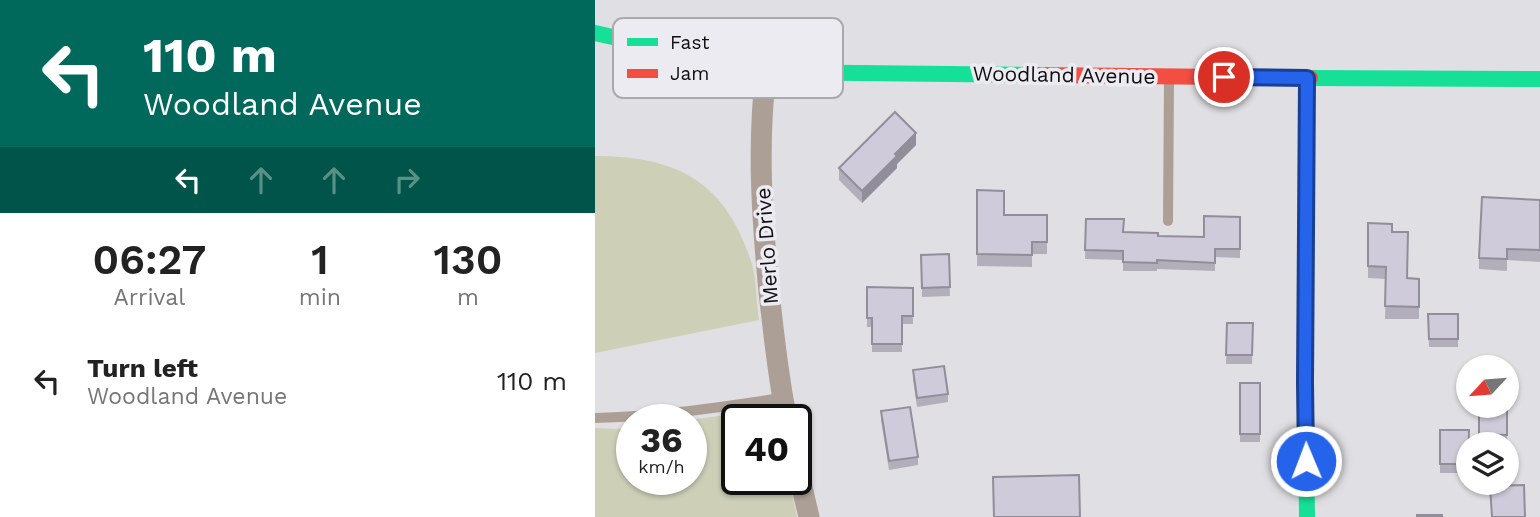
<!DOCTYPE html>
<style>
body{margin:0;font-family:"Work Sans",sans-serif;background:#f6f6f6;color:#222;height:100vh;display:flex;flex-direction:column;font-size:26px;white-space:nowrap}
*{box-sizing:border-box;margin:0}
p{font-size:23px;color:#767676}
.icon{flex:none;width:38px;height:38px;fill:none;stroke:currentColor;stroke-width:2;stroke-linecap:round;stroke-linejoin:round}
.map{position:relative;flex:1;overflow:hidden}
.panel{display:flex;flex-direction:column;background:#fff;width:595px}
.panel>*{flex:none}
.guide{background:#00695c;color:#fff;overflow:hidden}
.needle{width:46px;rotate:244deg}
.tools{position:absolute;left:861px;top:355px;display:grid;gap:14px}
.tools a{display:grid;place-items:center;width:63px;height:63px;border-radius:50%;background:#fff;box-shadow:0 2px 5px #0004;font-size:35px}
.speed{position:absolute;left:21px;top:404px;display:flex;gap:14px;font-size:35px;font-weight:700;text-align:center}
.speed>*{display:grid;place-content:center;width:91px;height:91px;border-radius:50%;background:#fff;box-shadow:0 2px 5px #0004;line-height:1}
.speed small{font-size:18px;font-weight:400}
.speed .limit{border:4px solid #111;border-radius:10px;background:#fff;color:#111}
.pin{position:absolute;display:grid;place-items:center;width:60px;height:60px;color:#fff;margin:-30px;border:4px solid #fff;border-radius:50%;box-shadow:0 2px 7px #0007}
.me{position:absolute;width:77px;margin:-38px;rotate:359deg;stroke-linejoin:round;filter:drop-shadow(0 0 5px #0008)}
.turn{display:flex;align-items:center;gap:24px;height:147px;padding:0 28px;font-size:32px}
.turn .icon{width:91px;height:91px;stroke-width:2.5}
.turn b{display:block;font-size:49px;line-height:60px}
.lanes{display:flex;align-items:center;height:66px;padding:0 28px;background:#0003;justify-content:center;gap:35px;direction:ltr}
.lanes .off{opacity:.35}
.eta{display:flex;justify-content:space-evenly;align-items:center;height:119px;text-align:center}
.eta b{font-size:42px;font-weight:600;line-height:49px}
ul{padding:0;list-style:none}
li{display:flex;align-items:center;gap:21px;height:98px;padding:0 28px}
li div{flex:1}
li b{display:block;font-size:26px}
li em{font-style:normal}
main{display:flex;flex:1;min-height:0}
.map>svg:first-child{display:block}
.green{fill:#cdd0b7}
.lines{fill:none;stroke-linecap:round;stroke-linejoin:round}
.lane{stroke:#aca096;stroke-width:10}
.street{stroke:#aca096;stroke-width:21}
.fast{stroke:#16e098;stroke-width:16}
.jam{stroke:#f24e42;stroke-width:16}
.wall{fill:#b2afbb}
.shaded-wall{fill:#918e99}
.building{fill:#cfcbda;stroke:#918e99;stroke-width:2}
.route-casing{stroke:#184099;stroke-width:18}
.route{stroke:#2563eb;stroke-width:12}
.labels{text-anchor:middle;stroke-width:7;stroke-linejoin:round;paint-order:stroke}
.street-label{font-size:21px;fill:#0f0e10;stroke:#ecebf2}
.key{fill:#ecebf2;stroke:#aaa9ae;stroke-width:2}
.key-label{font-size:19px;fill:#0f0e10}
</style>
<main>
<section class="panel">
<div class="guide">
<div class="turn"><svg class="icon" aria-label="left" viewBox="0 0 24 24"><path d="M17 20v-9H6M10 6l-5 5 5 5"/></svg><div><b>110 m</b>Woodland Avenue</div></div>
<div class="lanes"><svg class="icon" aria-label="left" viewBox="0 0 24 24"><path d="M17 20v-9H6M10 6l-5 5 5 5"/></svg><svg class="icon off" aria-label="ahead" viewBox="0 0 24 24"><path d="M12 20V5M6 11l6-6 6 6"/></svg><svg class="icon off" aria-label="ahead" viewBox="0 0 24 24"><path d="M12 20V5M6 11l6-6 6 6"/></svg><svg class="icon off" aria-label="right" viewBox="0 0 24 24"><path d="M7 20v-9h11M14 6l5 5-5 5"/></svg></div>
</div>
<div class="eta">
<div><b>06:27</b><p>Arrival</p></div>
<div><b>1</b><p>min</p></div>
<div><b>130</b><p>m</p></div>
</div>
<ul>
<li><svg class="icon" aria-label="left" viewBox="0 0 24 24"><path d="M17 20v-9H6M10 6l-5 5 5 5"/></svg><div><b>Turn left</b><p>Woodland Avenue</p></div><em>110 m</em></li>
</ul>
</section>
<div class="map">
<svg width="945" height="517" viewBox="0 0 945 517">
<rect width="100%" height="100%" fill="#e0dfe3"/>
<g class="green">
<path d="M0 156C81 156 130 181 156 261 162 279 161 302 164 320L0 353Z"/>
<polygon points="148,413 163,415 174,420 142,420 142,480 194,480 202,517 0,517 0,428 21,429 37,427 37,480 96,480 96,420 93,420"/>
</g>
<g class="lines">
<g class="lane">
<polyline points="573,221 574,80"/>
<path d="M0 418C63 417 125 407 187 398"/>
</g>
<g class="street">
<path d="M171 72C162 145 167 219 174 292 179 335 183 378 192 420"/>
<polyline points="201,462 214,517"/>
</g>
<g class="fast">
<path d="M0 33C20 38 40 42 60 45 106 49 131 41 171 72L444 75"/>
<polyline points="712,78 710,382 712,517"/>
<polyline points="715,78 945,79"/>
</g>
<polyline class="jam" points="444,75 715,78"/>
</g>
<g class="wall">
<polygon points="321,145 302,164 302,168 267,203 244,180 244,168"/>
<polygon points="382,190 409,215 452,215 452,254 437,254 437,267 382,266"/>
<polygon points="945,200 945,262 912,260 912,271 884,269 884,258"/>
<polygon points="645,217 645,258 620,257 620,271 562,269 562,271 528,271 528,260 490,259 491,219 528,232 563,236 609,237"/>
<polygon points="773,223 797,232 812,278 824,279 824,319 790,319 791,279 773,278"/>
<polygon points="354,254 355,296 327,297 326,255"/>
<polygon points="272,287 318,288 318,324 307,324 307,352 277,352 277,327 272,327"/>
<polygon points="833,314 863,314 863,347 834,347"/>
<polygon points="632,323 658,323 657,364 631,364"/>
<polygon points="318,370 353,394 353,402 322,407 318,379"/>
<rect x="645" y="383" width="20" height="59"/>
<polygon points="912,401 912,443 884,443 884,406"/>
<polygon points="286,411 323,457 323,465 294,470 286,420"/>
<polygon points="845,430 873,444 873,473 845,473"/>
</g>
<polygon class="shaded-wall" points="321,133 321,145 302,164 302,168 267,203 267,191 300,154"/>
<g class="building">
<polygon points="300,112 321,133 300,154 302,156 267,191 244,168"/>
<polygon points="382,190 409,191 409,215 452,215 452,242 437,242 437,255 382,254"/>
<polygon points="887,197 945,200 945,250 912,249 912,259 884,258"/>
<polygon points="609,216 645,217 645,249 620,249 620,263 562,260 562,263 528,262 528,251 490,250 491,219 529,219 528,232 563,233 563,236 609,237"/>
<polygon points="773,223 797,224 797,232 813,232 812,278 824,279 824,307 790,306 791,267 773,266"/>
<polygon points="354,254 355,287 327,288 326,255"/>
<polygon points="272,287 318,288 318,316 307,316 307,344 277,344 277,318 272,318"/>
<polygon points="833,314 863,314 863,339 834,339"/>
<polygon points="632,323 658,323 657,355 631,355"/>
<polygon points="349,366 353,394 322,398 318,370"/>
<rect x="645" y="383" width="20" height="51"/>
<polygon points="912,401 912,435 884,434 884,406 912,406"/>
<polygon points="315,407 323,457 294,461 286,411"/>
<polygon points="845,430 874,430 873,464 845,464"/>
<polygon points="484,475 485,517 399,517 398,477"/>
<polygon points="929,485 930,517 897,517 895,486"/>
<rect x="822" y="515" width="25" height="2"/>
</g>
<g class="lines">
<defs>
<polyline id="route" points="629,77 712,78 710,382 711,461"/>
</defs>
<use href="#route" class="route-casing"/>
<use href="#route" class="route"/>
</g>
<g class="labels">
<g class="street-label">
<text transform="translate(469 75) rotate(1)" y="7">Woodland Avenue</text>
<text transform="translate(172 246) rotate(-94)" y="7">Merlo Drive</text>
</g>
</g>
<rect x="18" y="18" width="230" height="80" rx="10" class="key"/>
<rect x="32" y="38" width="31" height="8" fill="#16e098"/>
<rect x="32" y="69" width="31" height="9" fill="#f24e42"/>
<g class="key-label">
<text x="75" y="49">Fast</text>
<text x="75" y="80">Jam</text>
</g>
</svg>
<div class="tools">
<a><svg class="needle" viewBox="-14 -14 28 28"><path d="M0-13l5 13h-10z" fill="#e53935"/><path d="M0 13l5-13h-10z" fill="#767676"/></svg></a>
<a><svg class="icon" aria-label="layers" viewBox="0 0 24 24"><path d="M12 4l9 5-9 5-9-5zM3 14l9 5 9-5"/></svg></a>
</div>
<div class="speed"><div>36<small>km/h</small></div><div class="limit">40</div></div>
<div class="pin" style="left:629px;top:77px;background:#d93025"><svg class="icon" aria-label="arrive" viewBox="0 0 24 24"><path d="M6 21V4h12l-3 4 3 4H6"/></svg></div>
<svg class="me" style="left:711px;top:461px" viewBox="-20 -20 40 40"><circle r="17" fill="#2563eb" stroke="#fff" stroke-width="3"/><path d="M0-11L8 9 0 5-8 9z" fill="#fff"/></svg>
</div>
</main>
